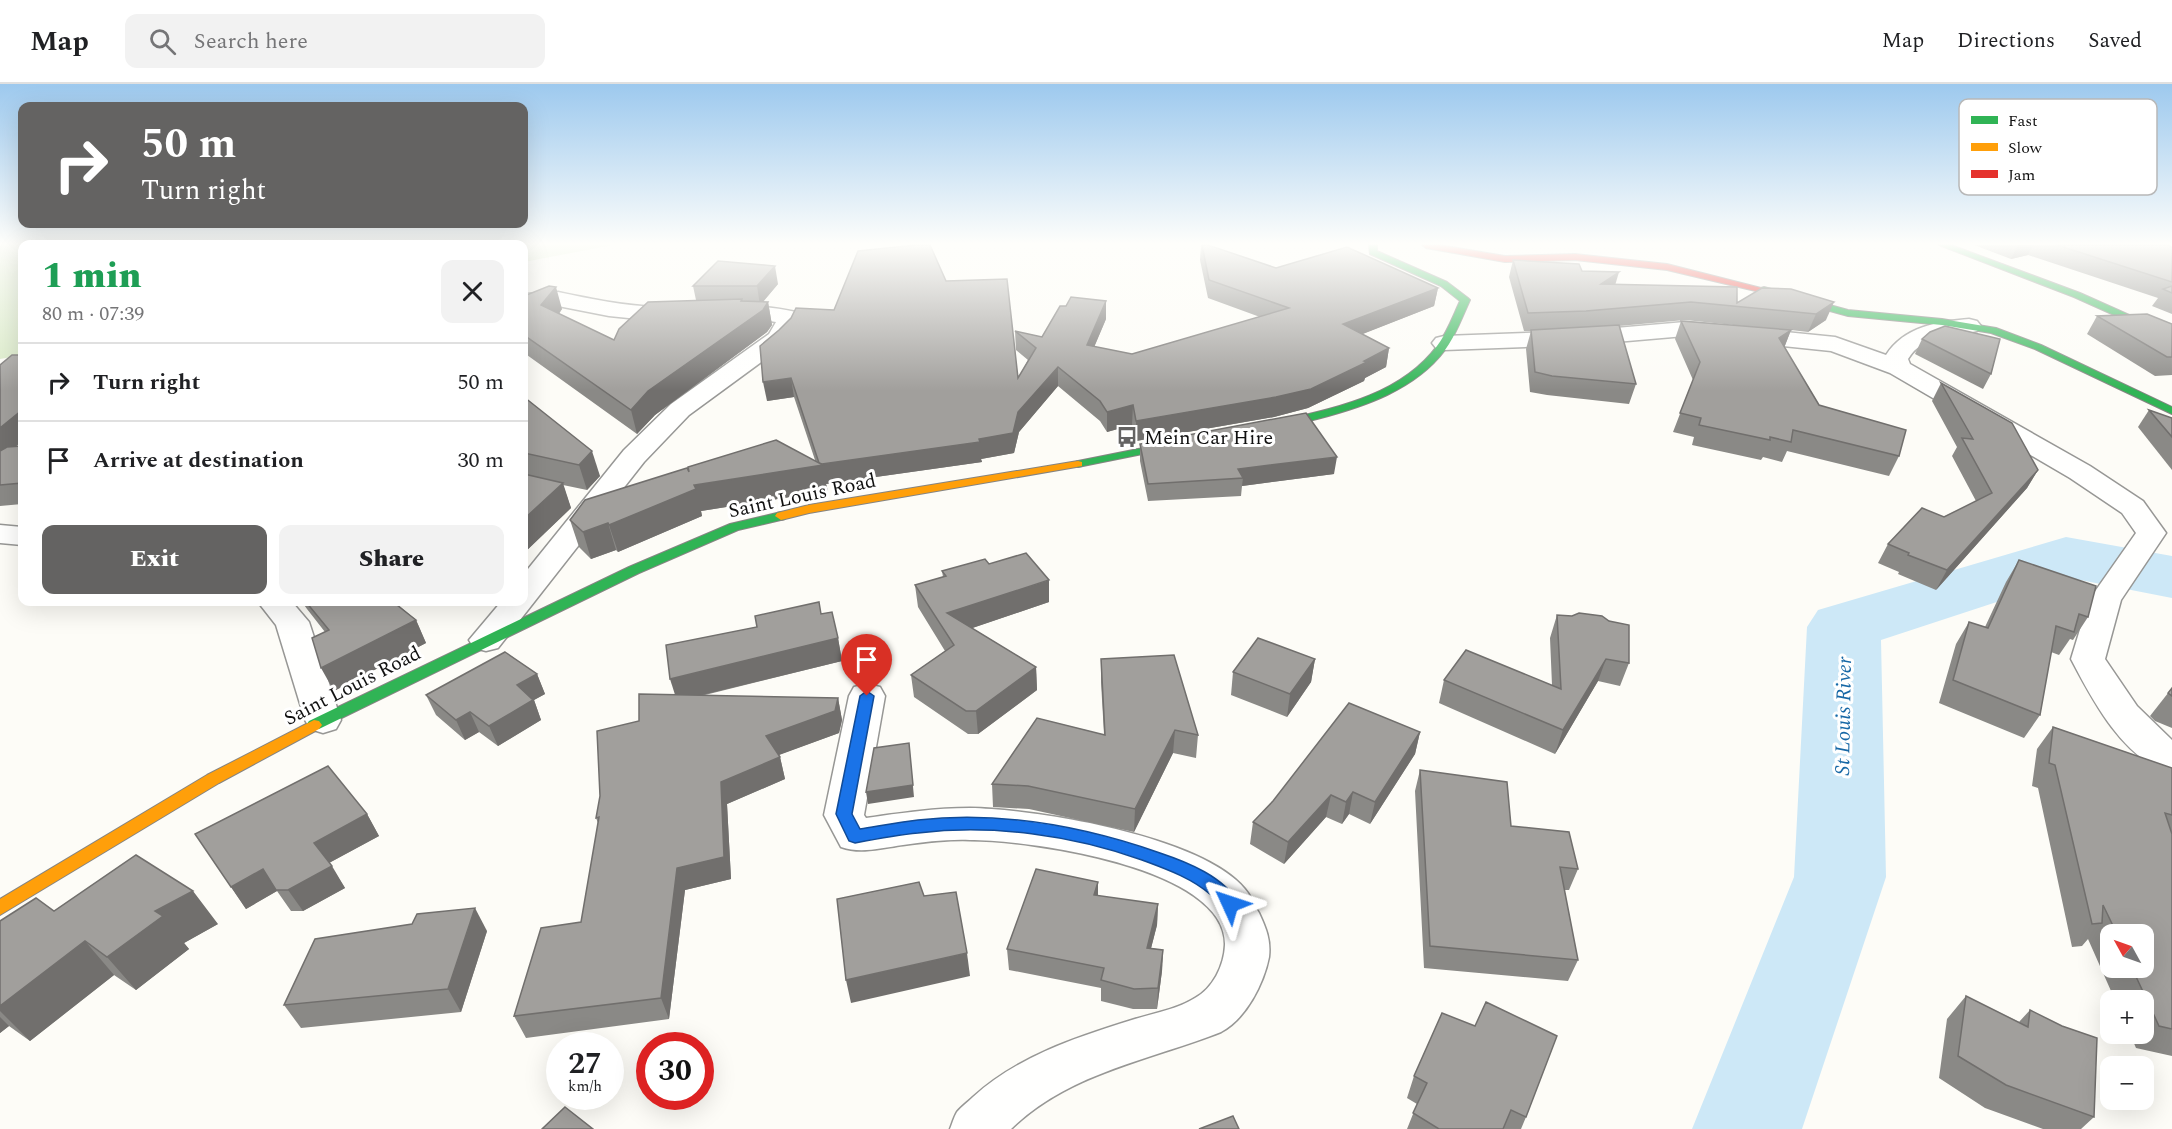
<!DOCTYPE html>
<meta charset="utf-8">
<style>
body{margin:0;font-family:Spectral,serif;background:#f2f2f2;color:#202124;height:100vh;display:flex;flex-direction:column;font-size:22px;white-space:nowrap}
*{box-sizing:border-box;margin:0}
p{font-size:20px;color:#757577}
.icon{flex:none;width:33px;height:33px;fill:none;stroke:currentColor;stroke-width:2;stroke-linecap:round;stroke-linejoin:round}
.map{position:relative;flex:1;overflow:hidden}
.details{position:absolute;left:18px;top:156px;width:510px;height:366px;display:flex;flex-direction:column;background:#fff;border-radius:12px;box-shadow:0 6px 24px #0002}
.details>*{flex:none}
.guide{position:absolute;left:18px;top:18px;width:510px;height:126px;border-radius:12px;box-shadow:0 6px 24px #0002;background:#646362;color:#fff;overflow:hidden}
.needle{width:39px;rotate:310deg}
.fabs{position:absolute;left:2100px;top:840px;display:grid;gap:12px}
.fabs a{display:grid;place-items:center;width:54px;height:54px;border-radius:12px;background:#fff;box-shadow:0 6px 24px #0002;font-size:30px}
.speed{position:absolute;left:546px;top:948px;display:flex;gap:12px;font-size:30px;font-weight:700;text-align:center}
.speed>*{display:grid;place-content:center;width:78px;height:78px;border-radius:50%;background:#fff;box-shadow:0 6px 24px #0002;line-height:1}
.speed small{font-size:15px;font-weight:400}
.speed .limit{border:9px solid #d22;background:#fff;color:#111}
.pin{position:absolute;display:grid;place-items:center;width:51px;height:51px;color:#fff;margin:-62px -26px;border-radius:50% 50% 50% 0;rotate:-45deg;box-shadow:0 0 6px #0007}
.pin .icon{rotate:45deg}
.me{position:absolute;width:66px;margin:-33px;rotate:312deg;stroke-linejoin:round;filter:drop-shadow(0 0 4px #0008)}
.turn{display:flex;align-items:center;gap:21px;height:126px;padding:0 24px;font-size:27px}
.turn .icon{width:78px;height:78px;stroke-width:2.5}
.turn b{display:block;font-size:42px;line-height:51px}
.round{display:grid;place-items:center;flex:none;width:63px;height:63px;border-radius:12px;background:#f2f2f2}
.headline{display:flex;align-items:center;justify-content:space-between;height:102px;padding:0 24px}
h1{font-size:36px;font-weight:800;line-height:45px;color:#1e9e55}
.primary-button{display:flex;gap:12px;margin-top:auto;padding:12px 24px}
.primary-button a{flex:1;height:69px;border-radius:12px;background:#646362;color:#fff;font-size:24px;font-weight:800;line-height:69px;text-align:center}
.primary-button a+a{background:#f2f2f2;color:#202124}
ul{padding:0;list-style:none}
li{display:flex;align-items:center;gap:18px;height:78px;padding:0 24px;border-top:2px solid #e0e0e0}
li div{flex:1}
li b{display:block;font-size:22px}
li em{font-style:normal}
header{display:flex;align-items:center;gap:36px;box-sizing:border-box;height:84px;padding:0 30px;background:#fff;border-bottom:2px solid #e0e0e0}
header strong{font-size:28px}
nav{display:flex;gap:33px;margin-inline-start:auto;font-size:21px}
.search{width:420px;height:54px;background:#f2f2f2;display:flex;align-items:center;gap:15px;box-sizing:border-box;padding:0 21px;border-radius:12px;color:#757577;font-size:22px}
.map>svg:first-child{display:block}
.forest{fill:#d8eac5}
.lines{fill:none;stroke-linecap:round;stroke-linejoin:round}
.river{fill:#cde8f7;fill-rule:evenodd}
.street-casing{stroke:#979795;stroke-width:3}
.fast-casing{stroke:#858482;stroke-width:2}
.slow-casing{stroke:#858482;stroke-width:2}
.jam-casing{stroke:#858482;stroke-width:2}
.street{fill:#fffffe;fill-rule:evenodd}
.fast{fill:#30b455;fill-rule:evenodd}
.slow{fill:#ff9f0a;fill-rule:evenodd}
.jam{fill:#e5322d;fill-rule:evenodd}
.wall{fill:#8a8986;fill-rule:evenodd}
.shaded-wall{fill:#716f6d}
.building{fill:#a19f9c;stroke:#716f6d;stroke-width:1.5}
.route{fill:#1a73e8;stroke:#114b97;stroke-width:1.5}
.labels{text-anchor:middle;stroke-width:6;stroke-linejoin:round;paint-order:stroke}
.poi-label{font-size:20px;fill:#111;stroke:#fff;text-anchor:start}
.street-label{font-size:20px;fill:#111;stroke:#fff}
.water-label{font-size:21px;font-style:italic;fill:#1768a6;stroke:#fff}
.key{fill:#fff;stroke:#b8b8b8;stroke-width:1.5}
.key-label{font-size:16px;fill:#111}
</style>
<header>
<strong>Map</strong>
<div class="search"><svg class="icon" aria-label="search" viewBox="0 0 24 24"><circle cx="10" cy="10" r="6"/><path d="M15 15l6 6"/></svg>Search here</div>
<nav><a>Map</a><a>Directions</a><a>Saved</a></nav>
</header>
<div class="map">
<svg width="2172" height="1045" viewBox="0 0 2172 1045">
<rect width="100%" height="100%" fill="#fdfcf7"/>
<g class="forest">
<polygon points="0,161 22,161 22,271 0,275"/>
<polygon points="524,161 613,161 524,178"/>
</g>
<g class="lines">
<polygon class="river" points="2066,453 2172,472 2172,514 2070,494 1881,556 1886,793 1802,1045 1692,1045 1794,793 1807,543 1818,526"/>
<defs>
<g id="street">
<path d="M558 208C591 215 625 222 658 223 705 225 750 217 796 228L800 233V240L786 260 689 331 644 378 498 564 486 567 474 564 469 556 501 518H524V490L624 366 671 320 769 250 776 238 758 235 658 237 609 232 558 222 524 224V210Z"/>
<path d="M1969 235 1977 237 1981 242 1977 247C1952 253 1923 250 1908 275L1910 280 2090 382 2143 417 2166 449 2121 516 2105 575 2137 622 2172 656V690C2123 675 2093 617 2071 575L2089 516 2136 449 2122 429 2070 394 1890 289 1831 267 1685 252 1581 261 1444 266 1436 264 1432 259 1436 254 1444 252 1581 247 1685 238 1835 253 1886 271C1905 242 1937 238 1969 235Z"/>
<polygon points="0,441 22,443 22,461 0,459"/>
<polygon points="258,518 292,518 309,538 341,636 336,645 323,649 310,645 305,636 276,541"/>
<path d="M867 600 880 603 885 612 864 731 866 734C900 729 935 724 970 724 1036 725 1209 753 1248 809 1252 815 1255 823 1259 829 1266 844 1271 856 1269 873 1264 899 1246 935 1221 948 1150 976 1068 989 1011 1045H950C952 1040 954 1033 957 1028 961 1023 968 1018 973 1013 1018 972 1077 953 1135 935 1154 929 1178 925 1195 914 1213 904 1224 882 1225 861 1227 783 1028 756 970 756 948 755 925 758 903 761 881 764 861 770 841 763L824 731 849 612 854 603Z"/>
</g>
<g id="fast">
<path d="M1369 161H1377V167L1447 198 1468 214 1470 216C1462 233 1456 251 1445 266 1415 306 1363 323 1317 335 1301 339 1278 348 1262 345V341C1323 326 1397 316 1437 262 1447 249 1453 232 1460 217L1441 202 1370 170Z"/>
<polygon points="1939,161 1951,161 2080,209 2172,250 2172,257 2074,213"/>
<polygon points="1764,203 1848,226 1942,235 1996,244 2041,261 2172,323 2172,330 2035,265 1991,249 1942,241 1848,232 1761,208 1761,204"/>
<polygon points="1183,356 1187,357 1187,361 1078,383 1072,380 1078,377"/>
<polygon points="781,428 785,429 787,432 785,435 738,446 639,489 319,645 309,645 306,641 309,637 629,483 730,440"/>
</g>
<g id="slow">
<polygon points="1078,377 1082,378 1082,382 809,429 781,436 775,432 777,429 809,421"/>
<polygon points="314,636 319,637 322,641 319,645 219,699 0,831 0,815 207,691"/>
</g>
<polygon id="jam" points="1422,161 1440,161 1505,172 1575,170 1667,180 1769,206 1764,209 1667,186 1575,176 1505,178 1426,164"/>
</defs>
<use href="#street" class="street-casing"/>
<use href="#fast" class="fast-casing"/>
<use href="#slow" class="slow-casing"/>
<use href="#jam" class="jam-casing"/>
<use href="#street" class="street"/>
<use href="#fast" class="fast"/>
<use href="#slow" class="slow"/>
<use href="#jam" class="jam"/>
</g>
<g class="wall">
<polygon points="1201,161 1276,184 1438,204 1434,222 1362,250 1389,264 1386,283 1365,294 1364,297 1308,324 1274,333 1136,357 1132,341 1107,348 1100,337 1058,302 1019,348 1014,369 981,375 982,378 826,400 828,407 701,427 702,432 618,468 616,466 591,475 579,463 570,436 815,376 794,313 767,317 834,226 946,197 1018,294 1028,276 1016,266 1015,247 1042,253 1106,235 1094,263 1132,270 1260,233 1208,214 1200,176"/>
<polygon points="1974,161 2168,161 2172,163 2172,230 2152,222 2158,214 2028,171 2011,175"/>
<polygon points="1513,176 1582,187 1615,201 1737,219 1791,205 1826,236 1808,248 1791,246 1784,264 1819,321 1899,372 1889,392 1787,367 1782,378 1763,373 1761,376 1692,361 1694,353 1673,348 1693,296 1675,255 1681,237 1763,244 1685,236 1619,242 1636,300 1629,320 1547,311 1530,308 1526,265 1531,247 1524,247 1509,193"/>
<polygon points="778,200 763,218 768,218 772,241 767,248 655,331 637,350 527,271 524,276 524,212 562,225 559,230 614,256 696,216 693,202"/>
<polygon points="2097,232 2172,240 2172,291 2155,292 2087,250"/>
<polygon points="1922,255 1991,290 1983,305 1915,270"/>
<polygon points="22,271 22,357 17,362 22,362 22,420 0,422 0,281"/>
<polygon points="1941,299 2038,386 2027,404 1936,506 1898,490 1899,488 1878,479 1888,460 1976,417 1952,372 1957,363 1932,317"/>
<polygon points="524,313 600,392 587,406 563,401 571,424 524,469"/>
<polygon points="2149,326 2172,334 2172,386 2138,343"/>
<polygon points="1140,360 1334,390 1242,402 1241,412 1148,417 1140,377"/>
<polygon points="2019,476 2088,533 2073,556 2070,555 2059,571 2051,568 2040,631 2024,654 1939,619 1956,560 1969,538 1985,543 2006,498"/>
<polygon points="989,480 1049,518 972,544 1036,583 1037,606 978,650 968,650 914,613 911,591 945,567 918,523 915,501 943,493 942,487"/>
<polygon points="302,518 399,518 396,519 416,536 426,559 334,607 325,548 307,525"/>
<polygon points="821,530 838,554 842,577 701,612 838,614 842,636 839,649 778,671 780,673 785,695 727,720 731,795 685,806 669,935 526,954 514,932 581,838 598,739 596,734 639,637 675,611"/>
<polygon points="1557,531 1629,579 1620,602 1598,597 1555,670 1439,619 1444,596 1552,601 1550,554"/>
<polygon points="1101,575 1198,651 1196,674 1173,669 1134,748 1029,725 993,723 992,700 1104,650 1101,598"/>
<polygon points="1315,575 1311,598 1287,633 1231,611 1233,588"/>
<polygon points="537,590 545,610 534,616 541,636 498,662 479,648 465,656 436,631 426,611"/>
<polygon points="2172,604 2172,644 2155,637 2150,632"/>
<path d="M2053 643 2172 684V972L2136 964 2130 950H2144V916H2115L2088 855 2082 862 2072 863 2038 704 2032 702 2037 665ZM2110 850H2144V884H2110Z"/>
<polygon points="1420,648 1415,670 1370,740 1349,730 1342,740 1326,733 1284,780 1250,760 1253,738"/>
<polygon points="1420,686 1578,785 1569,806 1564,806 1578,876 1568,897 1424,884 1415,707"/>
<polygon points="367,730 379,752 329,779 345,804 303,827 291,827 277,807 246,825 231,803"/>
<polygon points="1098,798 1098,812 1158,820 1157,841 1151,864 1163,866 1162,887 1157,925 1133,925 1101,917 1101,904 1009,886 1007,865"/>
<polygon points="54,827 218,840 184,859 189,865 136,906 114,891 30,957 9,942 0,949 0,837"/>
<polygon points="487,847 461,928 301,944 284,921"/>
<polygon points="1966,912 2019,938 2030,926 2094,1033 2081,1045 2043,1045 1985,1024 1939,994 1947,935"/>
<polygon points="1442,929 1526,1033 1521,1045 1407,1045 1417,1020 1407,1014 1414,992"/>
</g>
<g class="shaded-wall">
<polygon points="2018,161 2033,161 2028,171 2011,175"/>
<polygon points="775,182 778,200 760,221 757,202"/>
<polygon points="1619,188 1614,205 1601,200"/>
<polygon points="556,203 562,225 548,244 541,221"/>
<polygon points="1438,204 1434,222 1340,259 1343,240"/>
<polygon points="742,215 746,237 768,218 772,241 767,248 655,331 637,350 631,326 648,307"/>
<polygon points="1106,217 1106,235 1087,280 1087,261"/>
<polygon points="1834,218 1826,236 1808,248 1816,230"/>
<polygon points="1791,246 1784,264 1779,254"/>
<polygon points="524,260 527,271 524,276"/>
<polygon points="1389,264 1386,283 1365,294 1364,297 1308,324 1274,333 1136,357 1136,337 1364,277"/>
<polygon points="1058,283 1058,302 1019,348 1014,369 981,375 982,378 826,400 828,407 701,427 702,432 618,468 609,441 694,401 979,355 1018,328"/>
<polygon points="791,294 794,313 767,317 763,298"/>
<polygon points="1133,321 1132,341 1107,348 1107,328"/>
<polygon points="22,326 22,357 0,376 0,344"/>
<polygon points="592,367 600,392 587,406 579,381"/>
<polygon points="1337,373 1334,390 1242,402 1243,394 1238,385"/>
<polygon points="2038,386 2027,404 1936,506 1947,486"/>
<polygon points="563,399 571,424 524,469 524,435"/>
<polygon points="608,439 616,466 591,475 583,448"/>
<polygon points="1049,496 1049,518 949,552 947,529"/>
<polygon points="416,536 426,559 334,607 321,584"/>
<polygon points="838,554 842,577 677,617 670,595"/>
<polygon points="1315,575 1311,598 1287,633 1290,610"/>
<polygon points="1606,575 1598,597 1555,670 1563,646"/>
<polygon points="1036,583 1037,606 978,650 976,627"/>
<polygon points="537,590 545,610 534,616 541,636 498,662 489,642 517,601"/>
<polygon points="838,614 842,636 839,649 771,674 766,652"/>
<polygon points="470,628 479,648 465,656 456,636"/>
<polygon points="1175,646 1173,669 1134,748 1135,725"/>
<polygon points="1420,648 1415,670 1370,740 1375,718"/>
<polygon points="910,671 914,713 868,720 866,708"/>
<polygon points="780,673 785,695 727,720 731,795 685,806 669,935 661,914 677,784 721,698"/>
<polygon points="1353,708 1349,730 1342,740 1346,718"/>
<polygon points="1331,711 1326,733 1284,780 1288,758"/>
<polygon points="367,730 379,752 327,780 314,759"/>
<polygon points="332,782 345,804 303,827 288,806"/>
<polygon points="263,785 277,807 246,825 231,803"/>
<polygon points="1098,798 1098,819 1094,811"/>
<polygon points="193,807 218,840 184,859 189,865 136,906 107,873 155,827"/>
<polygon points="1158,820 1157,841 1146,884 1147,864"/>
<polygon points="475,824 487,847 461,928 448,905"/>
<polygon points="85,857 114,891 30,957 0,927 0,922"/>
<polygon points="1163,866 1162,887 1157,925 1158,904"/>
<polygon points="967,869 970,892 851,919 846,896"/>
<polygon points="0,933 9,942 0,949"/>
</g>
<g class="building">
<polygon points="916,161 930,161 946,197 1007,195 1018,294 1036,264 1015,247 1042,253 1060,222 1066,222 1071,213 1106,217 1087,261 1132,270 1289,224 1209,196 1202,161 1208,161 1276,184 1347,163 1438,204 1343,240 1389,264 1364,277 1367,278 1311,305 1276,313 1136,337 1133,321 1107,328 1100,317 1058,283 1018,328 1013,349 979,355 980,358 822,380 819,379 791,294 763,298 760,262 779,246 791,234 796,224 834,226 858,167"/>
<polygon points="2057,161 2168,161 2172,163 2172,198"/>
<polygon points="1513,176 1579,180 1582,187 1619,188 1601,200 1737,203 1737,219 1762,204 1791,205 1834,218 1816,230 1691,218 1586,227 1528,229"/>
<polygon points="718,177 775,182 757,202 693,202"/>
<polygon points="549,202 556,203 541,221 614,256 619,245 648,218 742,215 741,217 768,218 763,226 648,307 631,326 524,251 524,212"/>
<polygon points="2172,202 2172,209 2163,205"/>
<polygon points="2147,230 2172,240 2172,273 2167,273 2097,232"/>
<polygon points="1681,237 1791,246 1779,254 1819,321 1906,346 1899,372 1793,346 1791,358 1770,353 1770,356 1699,341 1701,334 1680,329 1700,278"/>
<polygon points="1619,241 1636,300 1552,292 1535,288 1531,246"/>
<polygon points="1945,242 2000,255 1991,290 1922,255 1930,248"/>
<polygon points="12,271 22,271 22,326 0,344 0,281"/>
<polygon points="1941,299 2012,339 2038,386 1947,486 1908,471 1909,469 1888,460 1922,424 1944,433 1992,409 1962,354 1973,355"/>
<polygon points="524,313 592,367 579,381 524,369"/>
<polygon points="2149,326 2172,334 2172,353"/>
<polygon points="1306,329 1337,373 1238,385 1243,394 1148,400 1140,360"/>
<polygon points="776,356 823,381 694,401 696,405 609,441 608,439 583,448 570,436 585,416 687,384 689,388 688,383"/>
<polygon points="22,362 22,399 0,401 0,367 7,363"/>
<polygon points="524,390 563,399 524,435"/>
<polygon points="1026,469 1049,496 947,529 1036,583 976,627 966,627 911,591 954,561 915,501 946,492 942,487 985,475 989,480"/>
<polygon points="2019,476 2096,502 2088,533 2079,530 2074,548 2056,542 2040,631 1953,596 1969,538 1988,544"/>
<polygon points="306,518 393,518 416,536 321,584 312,554 329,546"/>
<polygon points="819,518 821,530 832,528 838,554 670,595 666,561 757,543 755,532"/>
<polygon points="1579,529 1602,532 1609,537 1629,541 1629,579 1606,575 1563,646 1444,596 1466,566 1561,605 1557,531 1572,532"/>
<polygon points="1258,554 1315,575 1290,610 1233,588"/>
<polygon points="505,568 537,590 517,601 533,616 489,642 470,628 456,636 426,611"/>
<polygon points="1174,571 1198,651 1175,646 1135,725 1028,702 992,700 1037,634 1105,651 1101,575"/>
<polygon points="2172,604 2172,612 2168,609"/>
<polygon points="639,610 838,614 835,627 766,652 780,673 721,698 724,773 677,784 661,914 514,932 541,844 581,838 599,733 596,734 600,712 597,647 639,637"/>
<polygon points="1349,619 1420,648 1375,718 1353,708 1346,718 1331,711 1288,758 1253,738 1273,717"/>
<polygon points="2053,643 2172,684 2172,731 2165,729 2172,750 2172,945 2159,942 2132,884 2144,884 2144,850 2117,850 2103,821 2102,839 2092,840 2055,681 2049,679"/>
<polygon points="909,659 913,701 866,708 874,664"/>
<polygon points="328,682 367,730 314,759 332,782 288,806 276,806 263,785 231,803 195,750"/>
<polygon points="1420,686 1507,698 1511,742 1569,748 1578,785 1560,783 1578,876 1430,862"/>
<polygon points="136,771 193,807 155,827 163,832 107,873 85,857 0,922 0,837 36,814 54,827"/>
<polygon points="1036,785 1098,798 1094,811 1158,820 1147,864 1163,866 1158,904 1134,905 1101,896 1104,884 1007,865"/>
<polygon points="919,798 924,812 956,808 967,869 846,896 837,815"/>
<polygon points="475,824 448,905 284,921 315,855 412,840 417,830"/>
<polygon points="1966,912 2028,943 2030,926 2062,942 2097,954 2094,1033 2006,1001 1958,972"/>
<polygon points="1486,918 1557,952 1526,1033 1511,1026 1503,1045 1439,1045 1413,1029 1427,999 1414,992 1442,929 1475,942"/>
<polygon points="565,1023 593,1045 542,1045"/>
<polygon points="1233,1032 1239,1045 1199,1045"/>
</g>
<linearGradient id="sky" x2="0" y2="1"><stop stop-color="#9dc9ee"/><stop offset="0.52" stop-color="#fefefb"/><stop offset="1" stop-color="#fefefb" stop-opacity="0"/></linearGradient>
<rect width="2172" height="307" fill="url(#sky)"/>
<path class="route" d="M867 607 874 612 852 730 860 745C879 742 899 738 918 736 1000 727 1083 742 1160 769 1187 778 1225 793 1239 820L1236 825C1223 830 1220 819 1211 811 1192 794 1166 785 1142 776 1072 751 992 740 918 749 897 751 876 755 855 759L849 757 836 730 860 612Z"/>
<defs>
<symbol id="bus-bare" viewBox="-9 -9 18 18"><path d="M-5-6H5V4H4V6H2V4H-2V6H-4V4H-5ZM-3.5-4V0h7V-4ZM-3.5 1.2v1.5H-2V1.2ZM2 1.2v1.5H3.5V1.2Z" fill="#646362" stroke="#fff" stroke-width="2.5" paint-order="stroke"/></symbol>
</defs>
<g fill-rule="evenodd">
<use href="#bus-bare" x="1112" y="338" width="30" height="30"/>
</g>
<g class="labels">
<g class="poi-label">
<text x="1144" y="360">Mein Car Hire</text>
</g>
<g class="street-label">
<text transform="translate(802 411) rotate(-12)" y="7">Saint Louis Road</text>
<text transform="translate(352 601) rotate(-27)" y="7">Saint Louis Road</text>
</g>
<g class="water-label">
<text transform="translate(1843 632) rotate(-89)" y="7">St Louis River</text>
</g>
</g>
<rect x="1959" y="15" width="198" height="96" rx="9" class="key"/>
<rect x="1971" y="32" width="27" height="8" fill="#30b455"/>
<rect x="1971" y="59" width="27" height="8" fill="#ff9f0a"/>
<rect x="1971" y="86" width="27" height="8" fill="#e5322d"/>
<g class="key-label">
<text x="2008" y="42">Fast</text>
<text x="2008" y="69">Slow</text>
<text x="2008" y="96">Jam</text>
</g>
</svg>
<div class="fabs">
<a><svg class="needle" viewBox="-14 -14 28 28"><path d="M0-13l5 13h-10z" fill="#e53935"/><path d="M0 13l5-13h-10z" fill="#757577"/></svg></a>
<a>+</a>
<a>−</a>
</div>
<div class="speed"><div>27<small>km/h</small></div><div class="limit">30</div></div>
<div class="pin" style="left:867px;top:612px;background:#d93025"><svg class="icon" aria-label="arrive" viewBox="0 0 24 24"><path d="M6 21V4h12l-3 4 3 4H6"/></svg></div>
<svg class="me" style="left:1230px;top:820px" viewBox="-20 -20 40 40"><path d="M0-17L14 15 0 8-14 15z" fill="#1a73e8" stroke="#fff" stroke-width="4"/></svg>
<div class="guide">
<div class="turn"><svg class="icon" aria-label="right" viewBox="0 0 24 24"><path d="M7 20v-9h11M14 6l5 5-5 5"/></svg><div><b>50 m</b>Turn right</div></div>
</div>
<section class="details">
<div class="headline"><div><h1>1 min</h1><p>80 m · 07:39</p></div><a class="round"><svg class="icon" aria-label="close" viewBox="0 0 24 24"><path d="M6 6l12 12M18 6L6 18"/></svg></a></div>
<ul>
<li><svg class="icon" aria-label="right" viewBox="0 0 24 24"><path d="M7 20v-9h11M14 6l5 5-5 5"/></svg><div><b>Turn right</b></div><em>50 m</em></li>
<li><svg class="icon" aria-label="arrive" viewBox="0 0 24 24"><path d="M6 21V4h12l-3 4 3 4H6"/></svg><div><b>Arrive at destination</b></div><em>30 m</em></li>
</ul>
<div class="primary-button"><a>Exit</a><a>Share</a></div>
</section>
</div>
